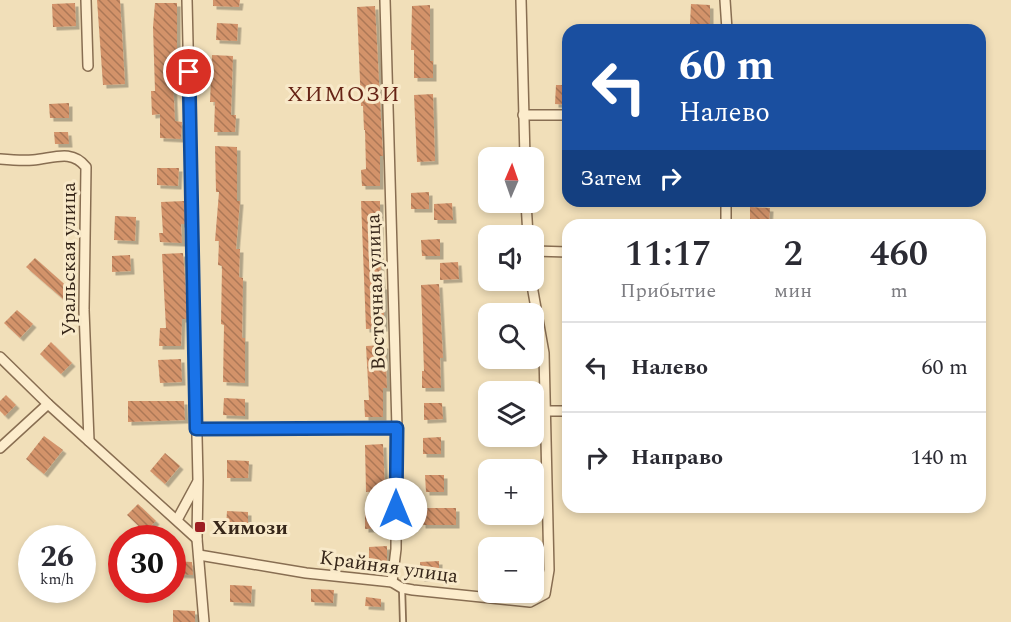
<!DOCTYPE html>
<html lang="ru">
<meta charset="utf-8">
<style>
body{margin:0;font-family:Spectral,serif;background:#f2f2f3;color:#2b2b33;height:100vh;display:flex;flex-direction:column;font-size:22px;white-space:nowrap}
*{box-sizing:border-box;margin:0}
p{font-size:20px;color:#7c7c81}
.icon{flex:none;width:33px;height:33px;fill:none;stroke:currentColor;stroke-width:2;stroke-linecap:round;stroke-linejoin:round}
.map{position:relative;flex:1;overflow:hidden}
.details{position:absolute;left:562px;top:219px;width:424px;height:294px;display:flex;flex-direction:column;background:#fff;border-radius:18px;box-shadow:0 3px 9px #0003}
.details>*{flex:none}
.top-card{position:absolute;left:562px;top:24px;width:424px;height:183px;border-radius:18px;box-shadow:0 3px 9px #0003;background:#1a4fa0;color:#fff;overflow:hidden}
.needle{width:39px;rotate:2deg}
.tools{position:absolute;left:478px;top:147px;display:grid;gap:12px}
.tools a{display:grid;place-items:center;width:66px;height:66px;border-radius:12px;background:#fff;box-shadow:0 3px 9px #0003;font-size:30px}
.speed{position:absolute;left:18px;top:525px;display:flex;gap:12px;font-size:30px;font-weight:700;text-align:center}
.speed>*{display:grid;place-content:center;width:78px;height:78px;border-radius:50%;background:#fff;box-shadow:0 3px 9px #0003;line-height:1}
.speed small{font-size:15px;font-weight:400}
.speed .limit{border:9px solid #d22;background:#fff;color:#111}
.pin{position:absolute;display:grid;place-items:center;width:51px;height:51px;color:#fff;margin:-26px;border:3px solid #fff;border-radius:50%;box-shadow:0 2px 6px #0007}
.me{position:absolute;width:66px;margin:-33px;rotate:0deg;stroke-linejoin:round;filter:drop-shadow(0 0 4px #0008)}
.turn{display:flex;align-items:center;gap:21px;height:126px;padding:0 18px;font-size:27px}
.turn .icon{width:78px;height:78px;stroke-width:2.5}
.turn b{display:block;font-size:42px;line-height:51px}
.then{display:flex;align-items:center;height:57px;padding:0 18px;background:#0003;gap:12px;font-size:22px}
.eta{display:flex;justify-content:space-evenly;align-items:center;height:102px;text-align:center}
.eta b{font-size:36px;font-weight:600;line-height:42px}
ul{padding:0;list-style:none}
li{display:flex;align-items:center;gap:18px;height:90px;padding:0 18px;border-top:2px solid #e1e1e2}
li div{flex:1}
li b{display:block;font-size:22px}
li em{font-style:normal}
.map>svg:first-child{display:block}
.building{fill:url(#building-back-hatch);filter:url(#shadow)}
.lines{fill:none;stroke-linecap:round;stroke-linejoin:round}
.service-casing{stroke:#886e52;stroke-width:8}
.minor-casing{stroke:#886e52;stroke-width:12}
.service{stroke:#fceccc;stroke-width:4.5}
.minor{stroke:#fceccc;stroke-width:9}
.route-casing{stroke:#114b97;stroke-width:15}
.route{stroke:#1a73e8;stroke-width:10}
.poi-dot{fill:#9c1e22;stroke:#f8e9c9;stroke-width:2}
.labels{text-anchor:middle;stroke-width:6;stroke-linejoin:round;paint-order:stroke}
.street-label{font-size:20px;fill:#362619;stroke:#f8e9c9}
.poi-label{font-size:20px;font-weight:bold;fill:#362619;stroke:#f8e9c9;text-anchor:start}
.quarter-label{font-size:22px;letter-spacing:1.5px;fill:#662315;stroke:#f8e9c9}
</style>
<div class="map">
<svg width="1011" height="622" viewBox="0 0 1011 622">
<defs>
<pattern id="building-back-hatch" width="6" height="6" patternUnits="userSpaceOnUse" patternTransform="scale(1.5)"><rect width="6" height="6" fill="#d3936b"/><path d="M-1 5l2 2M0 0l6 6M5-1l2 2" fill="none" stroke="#ac7857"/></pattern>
<filter id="shadow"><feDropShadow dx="3.5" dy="3.5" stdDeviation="0" flood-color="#0004"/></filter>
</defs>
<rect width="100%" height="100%" fill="#f1dfb9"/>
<g class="building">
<polygon points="97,0 120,0 125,84 103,85"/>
<polygon points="213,0 240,0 239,7 213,6"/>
<polygon points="75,3 76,26 53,27 52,4"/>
<polygon points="155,3 177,3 177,80 173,80 175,121 182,122 181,139 160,138 160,114 152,115 151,91 155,91 153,27"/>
<polygon points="691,4 710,5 710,25 690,24"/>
<polygon points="430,5 430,61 433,61 433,78 414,78 414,50 411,50 412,6"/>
<polygon points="375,6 383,156 380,156 380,186 362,186 361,170 366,169 365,130 364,130 363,106 361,106 357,7"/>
<polygon points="217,23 238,24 237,41 216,40"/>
<polygon points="212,55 233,56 231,115 236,115 235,132 214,132 215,102 210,102"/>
<polygon points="556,85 568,85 568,105 555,104"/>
<polygon points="433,94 435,161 417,162 414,95"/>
<polygon points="69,103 69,118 50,118 49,104"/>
<polygon points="54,132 68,132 69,144 55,144"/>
<polygon points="215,146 237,147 237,201 240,201 236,249 240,249 239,277 243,278 242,338 245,338 245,383 223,382 224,325 221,324 222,266 218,265 219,241 215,241 219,192 216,192"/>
<polygon points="157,168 179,168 178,186 157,185"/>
<polygon points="429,192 429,209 411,209 411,193"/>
<polygon points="184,201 185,224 181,224 182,243 160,242 159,233 163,233 161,202"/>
<polygon points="361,201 380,201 380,260 382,286 384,286 384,328 366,329"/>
<polygon points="452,203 453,220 434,220 434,204"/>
<polygon points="750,207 770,208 769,225 750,225"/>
<polygon points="115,216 136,217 135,241 114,240"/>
<polygon points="440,239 440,256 422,256 421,240"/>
<polygon points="183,253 188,319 182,319 181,346 159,346 160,328 166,328 162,254"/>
<polygon points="130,255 131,271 112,272 112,256"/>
<polygon points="35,258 71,290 63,299 26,267"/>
<polygon points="458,262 459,279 440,280 440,263"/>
<polygon points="439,284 443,358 440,358 441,388 422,388 422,371 424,371 421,285"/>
<polygon points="17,310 33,324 20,338 4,323"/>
<polygon points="51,342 72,363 61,374 40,354"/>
<polygon points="385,345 387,388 383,388 383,417 365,417 364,400 369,400 366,346"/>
<polygon points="181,359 182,382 160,383 158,360"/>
<polygon points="6,395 16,405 5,416 0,411 0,401"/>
<polygon points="224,398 245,399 245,416 223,415"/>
<polygon points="128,401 184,401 185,420 128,422"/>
<polygon points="424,403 442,403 443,419 424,420"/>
<polygon points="44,436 63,450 44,474 26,459"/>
<polygon points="441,437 441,454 423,454 423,438"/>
<polygon points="383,444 385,491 366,492 365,445"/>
<polygon points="165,453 180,466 165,484 150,471"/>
<polygon points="227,460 249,461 248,478 227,478"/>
<polygon points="425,475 444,475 444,492 426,492"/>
<polygon points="138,504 156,521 145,532 127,515"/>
<rect x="422" y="508" width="34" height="17"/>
<polygon points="227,511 248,512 248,529 226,528"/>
<polygon points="383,511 383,528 365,529 365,512"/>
<polygon points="52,528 75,531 74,538 51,538"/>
<polygon points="387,546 387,563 369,563 369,547"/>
<polygon points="172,561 192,562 193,575 172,574"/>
<polygon points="439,561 439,578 421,578 420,562"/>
<polygon points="230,585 252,586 251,603 230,602"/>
<polygon points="311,589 334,590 333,603 311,602"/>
<polygon points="366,597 381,599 381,607 365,606"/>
<polygon points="173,610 195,611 195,622 173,622"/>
</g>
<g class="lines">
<defs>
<g id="service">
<polyline points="197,429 397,428"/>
<polyline points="402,588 403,622"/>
</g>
<g id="minor">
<polyline points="86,0 88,66"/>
<polyline points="187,0 198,480 197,539 204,622"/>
<polyline points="385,0 397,428 396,549 392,582"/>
<polyline points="521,0 525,158"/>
<polyline points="725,0 727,30"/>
<polyline points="523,115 568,115"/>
<path d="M0 159C11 160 22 161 33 160 52 159 71 148 86 167L84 310 89 441"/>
<polyline points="526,202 528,236"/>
<polyline points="726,225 726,201"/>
<polyline points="534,251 568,252"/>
<polyline points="0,357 48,404 197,539"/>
<polyline points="546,411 568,411"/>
<polyline points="0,448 48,404"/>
<polyline points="177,520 197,483"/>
<polyline points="199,555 306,573 392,582 402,588 413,590 530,602 545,594 549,570 544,353 531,280"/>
</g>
</defs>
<use href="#service" class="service-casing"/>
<use href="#minor" class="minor-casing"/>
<use href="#service" class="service"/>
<use href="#minor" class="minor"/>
</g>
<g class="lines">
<defs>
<polyline id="route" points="189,72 196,429 397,428 396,509"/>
</defs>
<use href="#route" class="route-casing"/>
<use href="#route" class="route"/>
</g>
<rect class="poi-dot" x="194" y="521" width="12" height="12" rx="3"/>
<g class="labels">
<g class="street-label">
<text transform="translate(68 259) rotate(-90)" y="7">Уральская улица</text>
<text transform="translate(375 292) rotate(-92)" y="7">Восточная улица</text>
<text transform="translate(389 566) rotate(8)" y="7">Крайняя улица</text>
</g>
<g class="poi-label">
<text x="212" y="534">Химози</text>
</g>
<g class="quarter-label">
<text x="344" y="101">ХИМОЗИ</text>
</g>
</g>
</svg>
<div class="tools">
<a><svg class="needle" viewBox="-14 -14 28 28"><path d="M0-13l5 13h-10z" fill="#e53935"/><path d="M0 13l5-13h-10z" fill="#7c7c81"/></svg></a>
<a><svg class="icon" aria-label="sound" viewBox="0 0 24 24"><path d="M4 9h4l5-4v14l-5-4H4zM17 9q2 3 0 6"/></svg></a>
<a><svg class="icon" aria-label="search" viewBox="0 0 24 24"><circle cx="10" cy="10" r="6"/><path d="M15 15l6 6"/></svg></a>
<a><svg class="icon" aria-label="layers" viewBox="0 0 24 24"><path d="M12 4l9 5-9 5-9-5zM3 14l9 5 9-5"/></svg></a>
<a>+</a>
<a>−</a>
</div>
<div class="speed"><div>26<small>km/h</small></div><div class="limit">30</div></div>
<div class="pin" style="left:189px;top:72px;background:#d93025"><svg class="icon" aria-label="arrive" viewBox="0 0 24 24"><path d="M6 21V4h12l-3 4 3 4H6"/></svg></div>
<svg class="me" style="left:396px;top:509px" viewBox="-20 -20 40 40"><circle r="19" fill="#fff"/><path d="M0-13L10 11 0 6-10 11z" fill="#1a73e8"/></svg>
<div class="top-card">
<div class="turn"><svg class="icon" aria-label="left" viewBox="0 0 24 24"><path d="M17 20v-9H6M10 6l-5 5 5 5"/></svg><div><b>60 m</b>Налево</div></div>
<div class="then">Затем<svg class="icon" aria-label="right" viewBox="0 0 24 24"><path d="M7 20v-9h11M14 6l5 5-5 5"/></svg></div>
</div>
<section class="details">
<div class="eta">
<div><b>11:17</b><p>Прибытие</p></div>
<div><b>2</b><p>мин</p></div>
<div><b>460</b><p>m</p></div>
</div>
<ul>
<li><svg class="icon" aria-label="left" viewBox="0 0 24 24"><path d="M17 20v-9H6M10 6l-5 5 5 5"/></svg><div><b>Налево</b></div><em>60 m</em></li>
<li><svg class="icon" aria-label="right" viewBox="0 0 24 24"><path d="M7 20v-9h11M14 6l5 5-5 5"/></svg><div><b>Направо</b></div><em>140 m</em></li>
</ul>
</section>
</div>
